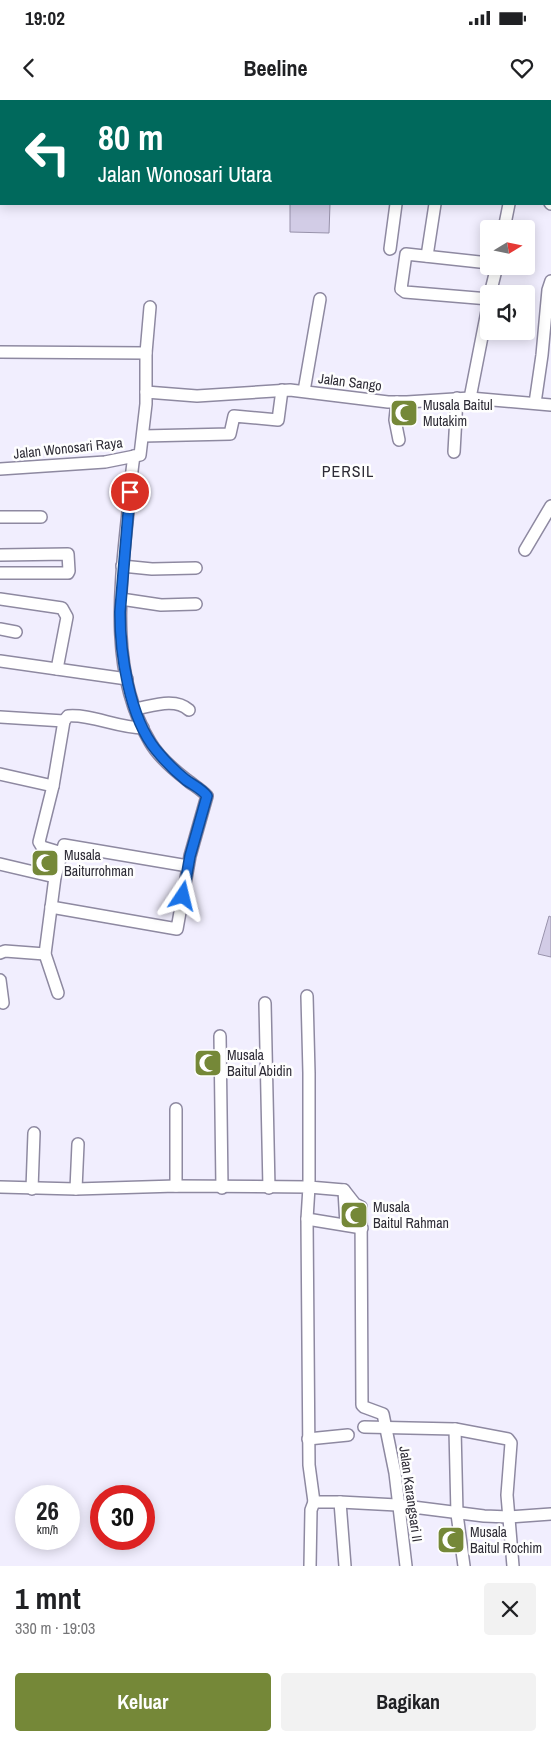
<!DOCTYPE html>
<html lang="id">
<meta charset="utf-8">
<style>
body{margin:0;font-family:"Archivo Narrow",sans-serif;background:#f2f2f2;color:#202124;height:100vh;display:flex;flex-direction:column;font-size:19px;white-space:nowrap}
*{box-sizing:border-box;margin:0}
p{font-size:16px;color:#757577}
.icon{flex:none;width:28px;height:28px;fill:none;stroke:currentColor;stroke-width:2;stroke-linecap:round;stroke-linejoin:round}
.map{position:relative;height:1466px;overflow:hidden}
.drawer{display:flex;flex-direction:column;background:#fff;flex:1}
.drawer>*{flex:none}
.banner{position:absolute;left:0px;top:0px;width:551px;height:105px;box-shadow:0 2px 12px #0003;background:#00695c;color:#fff;overflow:hidden}
.needle{width:32px;rotate:80deg}
.controls{position:absolute;left:480px;top:120px;display:grid;gap:10px}
.controls a{display:grid;place-items:center;width:55px;height:55px;border-radius:5px;background:#fff;box-shadow:0 2px 12px #0003;font-size:25px}
.speed{position:absolute;left:15px;top:1385px;display:flex;gap:10px;font-size:25px;font-weight:700;text-align:center}
.speed>*{display:grid;place-content:center;width:65px;height:65px;border-radius:50%;background:#fff;box-shadow:0 2px 12px #0003;line-height:1}
.speed small{font-size:12px;font-weight:400}
.speed .limit{border:8px solid #d22;background:#fff;color:#111}
.pin{position:absolute;display:grid;place-items:center;width:42px;height:42px;color:#fff;margin:-21px;border:2px solid #fff;border-radius:50%;box-shadow:0 1px 5px #0007}
.me{position:absolute;width:55px;margin:-28px;rotate:10deg;stroke-linejoin:round;filter:drop-shadow(0 0 4px #0008)}
.turn{display:flex;align-items:center;gap:18px;height:105px;padding:0 15px;font-size:22px}
.turn .icon{width:65px;height:65px;stroke-width:2.5}
.turn b{display:block;font-size:35px;line-height:42px}
.round{display:grid;place-items:center;flex:none;width:52px;height:52px;border-radius:5px;background:#f2f2f2}
.summary{display:flex;align-items:center;justify-content:space-between;height:85px;padding:0 15px}
h1{font-size:30px;font-weight:700;line-height:38px}
.primary-button{display:flex;gap:10px;margin-top:auto;padding:10px 15px}
.primary-button a{flex:1;height:58px;border-radius:5px;background:#758838;color:#fff;font-size:20px;font-weight:700;line-height:58px;text-align:center}
.primary-button a+a{background:#f2f2f2;color:#202124}
.status{display:flex;justify-content:space-between;align-items:center;height:35px;padding:0 25px;background:#fff;direction:ltr}
.status svg{height:14px;fill:currentColor}
header{display:flex;justify-content:space-between;align-items:center;height:65px;padding:0 15px;background:#fff;font-size:22px;font-weight:700}
.map>svg:first-child{display:block}
.building{fill:#d2cce6;stroke:#9892ab}
.lines{fill:none;stroke-linecap:round;stroke-linejoin:round}
.minor-casing{stroke:#8e89a1;stroke-width:14}
.minor{stroke:#fff;stroke-width:11}
.route-casing{stroke:#114b97;stroke-width:12}
.route{stroke:#1a73e8;stroke-width:9}
.labels{text-anchor:middle;stroke-width:5;stroke-linejoin:round;paint-order:stroke}
.street-label{font-size:14px;fill:#2e2c36;stroke:#fefefe}
.poi-label{font-size:14px;fill:#2e2c36;stroke:#fefefe;text-anchor:start}
.quarter-label{font-size:16px;letter-spacing:1px;fill:#2e2c36;stroke:#fefefe}
</style>
<div class="status"><b>19:02</b><svg viewBox="0 0 49 12"><path d="M0 12V9h3v3zM5 12V6h3v6zM10 12V3h3v9zM15 12V0h3v12zM26 1h20v11H26zM47 4h2v5h-2z"/></svg></div>
<header><svg class="icon" aria-label="back" viewBox="0 0 24 24"><path d="M15 5l-7 7 7 7"/></svg>Beeline<svg class="icon" aria-label="heart" viewBox="0 0 24 24"><path d="M12 20l-8-8c-3-5 5-10 8-4 3-6 11-1 8 4z"/></svg></header>
<div class="map">
<svg width="551" height="1466" viewBox="0 0 551 1466">
<rect width="100%" height="100%" fill="#f1eefe"/>
<g class="building">
<polygon points="290,104 330,104 329,133 290,132"/>
<polygon points="39,754 53,758 50,768 36,765"/>
<polygon points="549,816 551,817 551,857 538,854"/>
<polygon points="444,1432 452,1432 454,1448 444,1448"/>
</g>
<g class="lines">
<defs>
<g id="minor">
<polyline points="550,103 551,104"/>
<polyline points="504,129 509,104"/>
<polyline points="390,149 396,104"/>
<polyline points="427,156 435,104"/>
<polyline points="489,163 406,154 401,189 405,192 489,199"/>
<polyline points="490,194 497,166"/>
<polyline points="0,252 146,253"/>
<polyline points="304,291 320,199"/>
<polyline points="146,292 197,296 290,290 388,302 407,302 470,298 551,305"/>
<polyline points="470,298 489,201"/>
<polyline points="397,302 395,320 399,340"/>
<polyline points="535,303 542,255 548,190 551,181"/>
<polyline points="143,336 230,334 234,316 278,320 282,290"/>
<polyline points="454,352 457,298"/>
<polyline points="0,369 105,362 140,355 146,304 146,253 150,207"/>
<polyline points="0,417 41,417"/>
<polyline points="525,450 551,406"/>
<polyline points="0,455 68,454 69,471 68,473 0,473"/>
<polyline points="122,466 152,469 196,468"/>
<polyline points="0,499 62,508 67,517 57,569"/>
<polyline points="121,499 161,505 196,504"/>
<polyline points="0,529 16,532"/>
<polyline points="0,561 127,579"/>
<path d="M135 609C152 606 175 597 189 610"/>
<polyline points="0,617 64,621"/>
<path d="M0 674 53 686 64 621 68 616C91 614 118 628 143 628"/>
<polyline points="53,686 39,742 42,747 62,753"/>
<polyline points="0,764 55,777"/>
<path d="M51 807 177 829 190 756 207 696C202 690 193 685 187 680 174 670 158 656 150 642 109 573 120 488 128 412 130 393 131 374 134 356"/>
<polyline points="0,853 5,851 45,854"/>
<polyline points="0,880 3,903"/>
<polyline points="58,893 45,854 55,777 64,745 188,766"/>
<polyline points="307,896 309,973 309,1087 344,1090 355,1104 361,1107 362,1305 364,1307 383,1314 395,1373 406,1466"/>
<polyline points="265,903 269,1088"/>
<polyline points="220,936 222,1088"/>
<polyline points="176,1086 176,1009"/>
<polyline points="0,1087 76,1089 176,1086 309,1087 307,1119 309,1365 314,1402 340,1402 345,1466"/>
<polyline points="32,1089 34,1033"/>
<polyline points="76,1089 78,1044"/>
<polyline points="344,1090 346,1125"/>
<polyline points="307,1119 362,1128"/>
<polyline points="364,1327 455,1329 508,1339 511,1343 507,1395 513,1466"/>
<polyline points="455,1329 457,1414 464,1466"/>
<polyline points="308,1339 348,1335"/>
<polyline points="340,1402 397,1405 484,1416 509,1417 551,1414"/>
<polyline points="310,1466 311,1410 314,1402"/>
</g>
</defs>
<use href="#minor" class="minor-casing"/>
<use href="#minor" class="minor"/>
</g>
<g class="lines">
<defs>
<path id="route" d="M130 392 120 512C120 553 129 617 156 650 165 661 176 672 186 680 193 685 202 689 207 696L190 756 183 796"/>
</defs>
<use href="#route" class="route-casing"/>
<use href="#route" class="route"/>
</g>
<defs>
<symbol id="mosque-square" viewBox="-11 -11 22 22"><rect x="-9" y="-9" width="18" height="18" rx="4" fill="#758838" stroke="#fefefe"/><path d="M3.5-4.9A6 6 0 1 0 3.5 4.9A5 5 0 1 1 3.5-4.9Z" fill="#fff"/></symbol>
</defs>
<g fill-rule="evenodd">
<use href="#mosque-square" x="388" y="297" width="32" height="32"/>
<use href="#mosque-square" x="29" y="747" width="32" height="32"/>
<use href="#mosque-square" x="192" y="947" width="32" height="32"/>
<use href="#mosque-square" x="338" y="1099" width="32" height="32"/>
<use href="#mosque-square" x="435" y="1424" width="32" height="32"/>
</g>
<g class="labels">
<g class="street-label">
<text transform="translate(350 282) rotate(7)" y="5">Jalan Sango</text>
<text transform="translate(68 348) rotate(-6)" y="5">Jalan Wonosari Raya</text>
<text transform="translate(411 1394) rotate(82)" y="5">Jalan Karangsari II</text>
</g>
<g class="poi-label">
<text x="423" y="310">Musala Baitul<tspan x="423" dy="16">Mutakim</tspan></text>
<text x="64" y="760">Musala<tspan x="64" dy="16">Baiturrohman</tspan></text>
<text x="227" y="960">Musala<tspan x="227" dy="16">Baitul Abidin</tspan></text>
<text x="373" y="1112">Musala<tspan x="373" dy="16">Baitul Rahman</tspan></text>
<text x="470" y="1437">Musala<tspan x="470" dy="16">Baitul Rochim</tspan></text>
</g>
<g class="quarter-label">
<text x="348" y="377">PERSIL</text>
</g>
</g>
</svg>
<div class="controls">
<a><svg class="needle" viewBox="-14 -14 28 28"><path d="M0-13l5 13h-10z" fill="#e53935"/><path d="M0 13l5-13h-10z" fill="#757577"/></svg></a>
<a><svg class="icon" aria-label="sound" viewBox="0 0 24 24"><path d="M4 9h4l5-4v14l-5-4H4zM17 9q2 3 0 6"/></svg></a>
</div>
<div class="speed"><div>26<small>km/h</small></div><div class="limit">30</div></div>
<div class="pin" style="left:130px;top:392px;background:#d93025"><svg class="icon" aria-label="arrive" viewBox="0 0 24 24"><path d="M6 21V4h12l-3 4 3 4H6"/></svg></div>
<svg class="me" style="left:183px;top:796px" viewBox="-20 -20 40 40"><path d="M0-17L14 15 0 8-14 15z" fill="#1a73e8" stroke="#fff" stroke-width="4"/></svg>
<div class="banner">
<div class="turn"><svg class="icon" aria-label="left" viewBox="0 0 24 24"><path d="M17 20v-9H6M10 6l-5 5 5 5"/></svg><div><b>80 m</b>Jalan Wonosari Utara</div></div>
</div>
</div>
<section class="drawer">
<div class="summary"><div><h1>1 mnt</h1><p>330 m · 19:03</p></div><a class="round"><svg class="icon" aria-label="close" viewBox="0 0 24 24"><path d="M6 6l12 12M18 6L6 18"/></svg></a></div>
<div class="primary-button"><a>Keluar</a><a>Bagikan</a></div>
</section>
